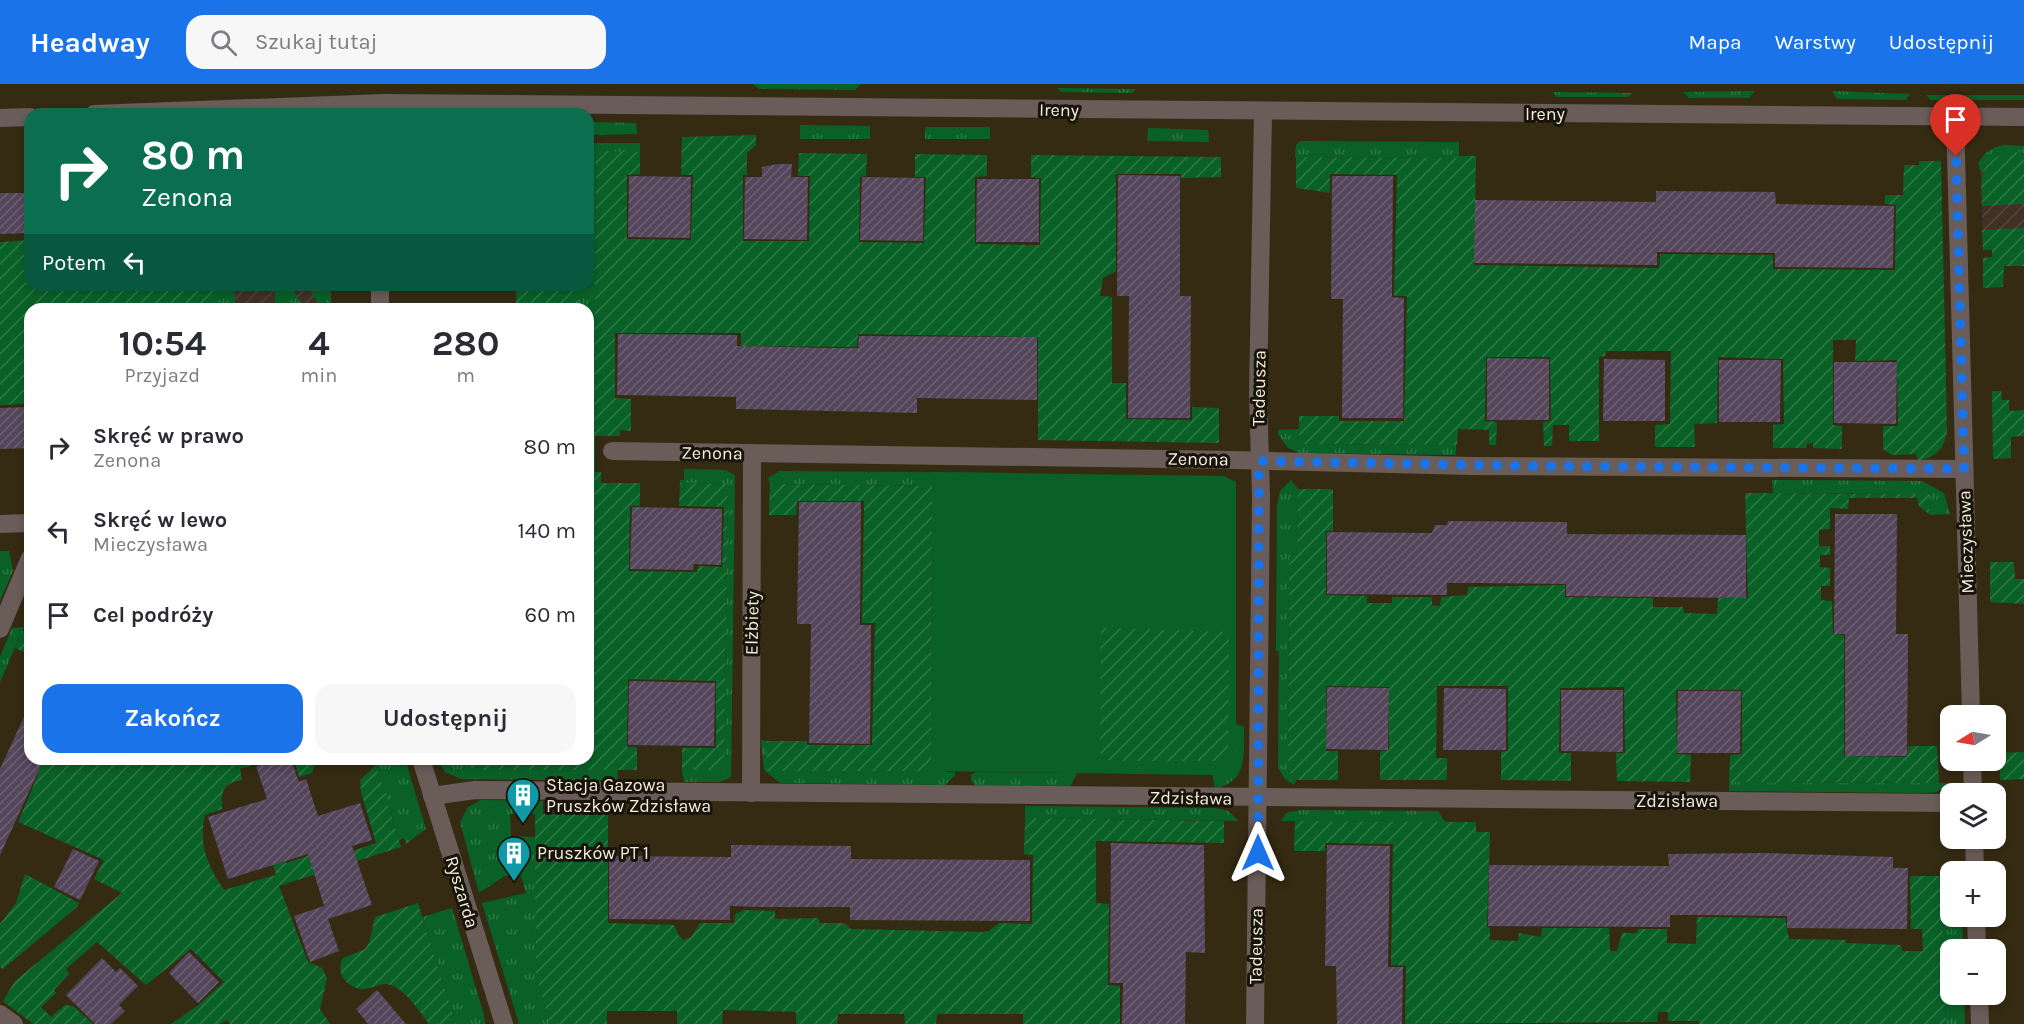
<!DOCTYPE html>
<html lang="pl">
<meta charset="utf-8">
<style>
body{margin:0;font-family:Karla,sans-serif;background:#f7f7f7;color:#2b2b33;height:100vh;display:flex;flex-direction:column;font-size:22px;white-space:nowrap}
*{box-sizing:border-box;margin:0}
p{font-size:20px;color:#7c7c81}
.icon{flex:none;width:33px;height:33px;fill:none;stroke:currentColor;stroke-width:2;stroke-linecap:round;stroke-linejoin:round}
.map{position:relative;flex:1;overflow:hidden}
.drawer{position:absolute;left:24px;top:219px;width:570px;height:462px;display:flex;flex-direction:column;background:#fff;border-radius:18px;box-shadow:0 3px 9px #0003}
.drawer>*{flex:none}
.top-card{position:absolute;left:24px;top:24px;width:570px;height:183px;border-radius:18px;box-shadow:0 3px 9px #0003;background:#0b6e4f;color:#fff;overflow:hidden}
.needle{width:39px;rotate:259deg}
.fabs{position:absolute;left:1940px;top:621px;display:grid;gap:12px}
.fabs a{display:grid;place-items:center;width:66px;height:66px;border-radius:12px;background:#fff;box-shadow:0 3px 9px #0003;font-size:30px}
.pin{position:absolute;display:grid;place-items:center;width:51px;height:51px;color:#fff;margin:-62px -26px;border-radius:50% 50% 50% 0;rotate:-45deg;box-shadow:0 0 6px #0007}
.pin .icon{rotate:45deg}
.me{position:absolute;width:66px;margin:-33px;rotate:0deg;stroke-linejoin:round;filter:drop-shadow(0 0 4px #0008)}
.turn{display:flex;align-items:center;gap:21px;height:126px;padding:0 18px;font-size:27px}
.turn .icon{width:78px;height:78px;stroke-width:2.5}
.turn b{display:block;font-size:42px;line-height:51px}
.then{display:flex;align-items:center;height:57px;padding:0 18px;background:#0003;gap:12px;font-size:22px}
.eta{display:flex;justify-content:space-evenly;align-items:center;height:102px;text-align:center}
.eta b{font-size:36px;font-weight:700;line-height:42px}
.button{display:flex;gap:12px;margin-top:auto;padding:12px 18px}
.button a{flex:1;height:69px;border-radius:18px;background:#1a73e8;color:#fff;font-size:24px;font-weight:700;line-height:69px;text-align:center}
.button a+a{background:#f7f7f7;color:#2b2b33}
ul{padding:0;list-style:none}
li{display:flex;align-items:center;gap:18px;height:84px;padding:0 18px}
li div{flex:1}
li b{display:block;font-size:22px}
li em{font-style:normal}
header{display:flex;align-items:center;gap:36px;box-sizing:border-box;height:84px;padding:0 30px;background:#1a73e8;color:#fff}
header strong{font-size:28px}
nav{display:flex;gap:33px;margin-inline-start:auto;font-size:21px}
.search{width:420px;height:54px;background:#f7f7f7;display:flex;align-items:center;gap:15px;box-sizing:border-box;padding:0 21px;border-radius:18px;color:#7c7c81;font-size:22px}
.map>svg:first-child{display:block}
.industrial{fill:url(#industrial-furrows)}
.grass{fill:url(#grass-tufts)}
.park{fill:#0a6128}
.garden{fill:url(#garden-furrows)}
.building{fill:url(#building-hatch)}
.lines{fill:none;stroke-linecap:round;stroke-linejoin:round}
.minor{stroke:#6a5c59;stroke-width:18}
.route{stroke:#1a73e8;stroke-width:10;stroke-dasharray:0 18}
.labels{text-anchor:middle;stroke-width:6;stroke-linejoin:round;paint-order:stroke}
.street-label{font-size:18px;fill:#f3edde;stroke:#19140a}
.poi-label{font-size:18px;fill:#f3edde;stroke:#19140a;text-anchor:start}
</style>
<header>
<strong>Headway</strong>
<div class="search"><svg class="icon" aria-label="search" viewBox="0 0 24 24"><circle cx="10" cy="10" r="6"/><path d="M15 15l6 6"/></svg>Szukaj tutaj</div>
<nav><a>Mapa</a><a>Warstwy</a><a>Udostępnij</a></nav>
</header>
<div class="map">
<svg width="2024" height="940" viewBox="0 0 2024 940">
<defs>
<pattern id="industrial-furrows" width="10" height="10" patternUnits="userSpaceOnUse" patternTransform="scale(1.5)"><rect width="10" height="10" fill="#413026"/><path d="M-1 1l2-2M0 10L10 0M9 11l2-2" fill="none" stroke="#54443b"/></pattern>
<pattern id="grass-tufts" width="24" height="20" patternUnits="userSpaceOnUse" patternTransform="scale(1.5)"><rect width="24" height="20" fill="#0a6128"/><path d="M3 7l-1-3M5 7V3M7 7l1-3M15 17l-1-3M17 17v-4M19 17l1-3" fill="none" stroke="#2e7847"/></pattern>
<pattern id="garden-furrows" width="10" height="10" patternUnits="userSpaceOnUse" patternTransform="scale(1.5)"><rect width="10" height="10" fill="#0a6128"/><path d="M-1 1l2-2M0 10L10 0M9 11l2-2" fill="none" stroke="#2e7847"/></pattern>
<pattern id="building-hatch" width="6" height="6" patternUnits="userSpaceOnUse" patternTransform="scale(1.5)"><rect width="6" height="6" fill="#55465c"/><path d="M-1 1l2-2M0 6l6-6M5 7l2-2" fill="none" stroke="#6e6173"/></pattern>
</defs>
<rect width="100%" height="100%" fill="#352b13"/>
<g class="industrial">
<polygon points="2024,69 2024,169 1992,170 1992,165 1983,166 1981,88 1991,76"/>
<rect x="216" y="201" width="115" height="24"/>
</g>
<g class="grass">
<polygon points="753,0 861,0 855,6 759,5"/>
<polygon points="1057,4 1136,5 1132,9 1061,8"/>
<polygon points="1755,7 1749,14 1689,14 1683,8"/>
<polygon points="1832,7 1910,10 1906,16 1837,15"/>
<polygon points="1553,8 1632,9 1628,13 1556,13"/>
<polygon points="1926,11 2024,11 2024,16 1931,16"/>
<polygon points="588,38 636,39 637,50 588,51"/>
<polygon points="800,41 870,42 870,55 800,55"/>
<rect x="925" y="43" width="65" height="12"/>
<polygon points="1148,44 1208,46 1209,58 1147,57"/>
<polygon points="1300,57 1459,58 1459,74 1295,73 1296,61"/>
<polygon points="588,59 640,59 640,68 596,68 595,388 588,388 588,225 579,225 579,201 588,201"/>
<path d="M2004 61 2024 62V69C2006 67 1992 74 1981 88L1978 79C1985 68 1992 63 2004 61Z"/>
<rect x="216" y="201" width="19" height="24"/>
<polygon points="275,201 291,201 303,223 275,224"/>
<polygon points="307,201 331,201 331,222 319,221"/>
<polygon points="1299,345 1300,360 1456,361 1456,371 1299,369 1288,364 1278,350 1278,346"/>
<polygon points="684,385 725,386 735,391 731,693 719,698 684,698 682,686 724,686 728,400 680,399 680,396 684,396"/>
<polygon points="780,387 1014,389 946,688 955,688 955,691 945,701 780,699 764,686 761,656 767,657 767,687 931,687 932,402 770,400 768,394"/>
<polygon points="1291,396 1298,405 1297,467 1289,474 1288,687 1296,696 1294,701 1285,695 1278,684 1279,568 1276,567 1277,422 1280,407"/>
<polygon points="1772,396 1922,397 1944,409 1950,430 1930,431 1929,410 1773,409"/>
<polygon points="0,467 9,467 13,487 0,517"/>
<polygon points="24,543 22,547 0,598 0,573 12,544"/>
<path d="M1236 640 1244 643C1244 668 1248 699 1215 704L1212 689 1236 675Z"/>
<polygon points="400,675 405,675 426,745 406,760 404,754 399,756 376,681"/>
<polygon points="437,675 469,675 473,686 618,686 617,697 461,695 445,688"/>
<polygon points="976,688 1077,689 1070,703 975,702 971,696 971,691"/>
<polygon points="1729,698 1950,699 1937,708 1927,709 1729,707"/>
<polygon points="481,716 543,717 543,730 510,730 511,752 536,753 536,892 550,940 519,940 482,819 526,809 520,788 503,793 479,809 460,738 468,723"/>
<polygon points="1025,722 1215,724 1228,727 1239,737 1025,734"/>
<polygon points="1301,726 1438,727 1445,738 1281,737 1286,729"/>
<polygon points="1941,792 1950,792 1950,832 1962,833 1963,865 1950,866 1950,910 1964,911 1965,940 1946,940"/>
<polygon points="452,824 484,931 485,940 456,940 422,833"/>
</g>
<path class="park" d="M932 388 1224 392 1236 398V675C1230 688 1222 686 1212 691L931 687Z"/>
<g class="garden">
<polygon points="756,51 756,61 747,69 747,91 743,91 743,157 809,157 810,92 798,92 799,69 867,70 866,92 860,93 859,158 924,159 926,93 915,93 915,70 987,71 987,92 975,93 975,160 1040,161 1041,94 1031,93 1031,71 1221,73 1221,93 1181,94 1181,90 1116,90 1116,187 1103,194 1100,212 1112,213 1112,299 1126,299 1126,335 1192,336 1192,323 1219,324 1219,359 1038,356 1038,253 858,250 857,263 741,262 741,249 615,249 615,314 631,315 631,347 620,346 620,352 594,352 596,67 640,68 640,90 627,91 627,155 691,156 693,91 681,91 682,53"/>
<path d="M2015 68 2024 69V120L1982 122C1981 91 1978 73 2015 68Z"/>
<path d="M1459 72H1476L1474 181 1656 184H1659L1660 170 1773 171V185L1895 186 1896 121 1885 120V111H1903L1904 81H1919V77H1941L1947 347C1945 363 1936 375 1918 376L1916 370 1892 371 1883 365V342H1898L1897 276 1855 277 1856 256H1833V341L1842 342V365L1813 364V359L1807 360 1806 364H1773V341L1784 340 1783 275 1718 273 1717 339 1694 340 1695 363H1655V341L1670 340 1671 267H1606L1605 272 1599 273V357H1569V341H1553L1552 362H1544L1543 338 1551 337 1550 273H1486L1485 337 1497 338 1496 361H1489V346L1458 345 1457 361 1299 360V332H1339V337H1404L1407 212H1394L1397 91 1330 90V109L1296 104V73L1459 74Z"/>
<polygon points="2024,144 2024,182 2004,182 2003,203 1983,204 1983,174 1992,173 1992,166 1983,166 1982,146"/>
<polygon points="30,156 30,201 216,201 216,225 30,225 30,298 24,300 25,320 0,321 0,158"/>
<rect x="516" y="201" width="63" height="24"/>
<polygon points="1992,307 2001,307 2002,316 2009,316 2009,327 2024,326 2024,352 2011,353 2011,374 1993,375"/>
<polygon points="588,388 601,388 601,399 640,399 640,422 630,422 629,487 697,488 698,482 722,483 724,423 679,422 680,399 728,400 724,686 682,686 682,664 716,664 716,597 628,595 627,663 637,663 637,686 472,686 469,675 588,675"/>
<polygon points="770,400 932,402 931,687 767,687 767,657 807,657 807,661 872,661 875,539 862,539 864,417 797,417 796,431 769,431"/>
<polygon points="1298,405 1333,405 1333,447 1326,447 1326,511 1367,512 1367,519 1392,519 1392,513 1432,513 1432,521 1440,522 1441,513 1467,511 1468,503 1565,501 1565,513 1653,514 1653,523 1683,523 1684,529 1717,530 1718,514 1748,514 1745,409 1929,410 1930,431 1919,422 1917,414 1849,414 1848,425 1830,424 1830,445 1819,446 1819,462 1830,462 1830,471 1820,471 1820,483 1830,484 1830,502 1821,502 1821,516 1832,517 1833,550 1844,551 1844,672 1907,673 1908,662 1937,662 1939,699 1729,698 1730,671 1742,670 1742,606 1676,606 1677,670 1691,671 1690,698 1617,697 1616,669 1625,669 1624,603 1560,604 1559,669 1571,669 1571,697 1501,696 1501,668 1508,667 1508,602 1437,602 1436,674 1447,674 1447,696 1380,696 1380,667 1389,666 1389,603 1326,602 1326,667 1338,667 1338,696 1296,696 1288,687 1289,474 1297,467"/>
<polygon points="1990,478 2014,478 2015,495 2024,495 2024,520 1990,518"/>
<polygon points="1101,544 1229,548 1228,667 1220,677 1110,677 1100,669"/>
<polygon points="22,547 30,550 30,571 15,564"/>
<polygon points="2024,668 2024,695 2000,696 2000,669"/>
<path d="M30 675H44L52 678 54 675H81L91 679 93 675H271L240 685 242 696C223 699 221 707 222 725L205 731C198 760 208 783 224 806L276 791 271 773 282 769 286 779 331 764 335 773 376 759 361 708 360 696 376 681 401 763 279 802 308 878 322 884 327 894 320 925 330 940H230L227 936 220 940H171L197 922 224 898 191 865 146 901 97 858 66 885 69 890 54 906 56 909 41 923 51 933 65 921 73 922 93 940H33L3 917 15 897 122 809 94 795 104 776 18 738 38 691 7 678Z"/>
<polygon points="294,675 317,675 312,689 299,693"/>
<polygon points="535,730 608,730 608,839 674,841 679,852 684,856 691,853 700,839 734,839 735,830 744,826 775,827 775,835 818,834 820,839 844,839 851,845 982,848 989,847 999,839 1032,840 1033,771 1024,770 1025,734 1224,737 1224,759 1096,757 1096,819 1109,820 1108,901 1120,902 1120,940 1023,940 1023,930 937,930 936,940 905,940 904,930 838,930 837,940 796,940 796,928 723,926 722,940 677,940 677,927 607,927 607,940 550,940 536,892"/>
<polygon points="1295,737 1476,738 1476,748 1490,748 1487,843 1490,844 1490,856 1518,857 1519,849 1541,853 1542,844 1609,844 1610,867 1617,867 1622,849 1637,849 1638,845 1667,845 1667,859 1696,860 1697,833 1700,833 1785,834 1789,855 1846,856 1846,859 1901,861 1902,867 1923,867 1922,845 1911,845 1910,792 1941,792 1946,940 1699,940 1698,937 1668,937 1668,928 1658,928 1657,938 1405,940 1406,882 1391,881 1393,760 1325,759 1325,767 1294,767"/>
<polygon points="25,790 79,819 77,823 3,885 0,883 0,840 16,819"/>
<path d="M418 819 422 833 456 940H429C419 927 408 909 393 902 381 896 373 906 361 905 346 903 335 888 343 874L365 865 369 859 375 833Z"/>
</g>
<g class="building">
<polygon points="778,80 792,80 791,93 808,93 807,156 744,155 745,93 762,93 762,83"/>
<polygon points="1118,91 1180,92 1180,212 1191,212 1190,334 1128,334 1129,212 1117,212"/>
<polygon points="629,92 691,93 690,154 628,153"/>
<polygon points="1332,92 1393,92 1392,213 1404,214 1403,334 1342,334 1343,215 1331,215"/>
<polygon points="862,93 924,94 923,157 860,156"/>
<polygon points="977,95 1039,95 1039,158 976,158"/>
<polygon points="1656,107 1775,108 1776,120 1894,122 1893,184 1775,183 1775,169 1745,169 1657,168 1657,181 1474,179 1475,116 1656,118"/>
<polygon points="0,109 30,109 30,149 0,150"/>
<polygon points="618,250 737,251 737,262 828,264 858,264 859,252 1037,253 1037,316 917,314 917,329 736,325 736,313 617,311"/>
<polygon points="1487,274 1549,275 1549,336 1487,336"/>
<polygon points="1604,275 1665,276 1665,337 1603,337"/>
<polygon points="1719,276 1781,276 1780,338 1719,338"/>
<polygon points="1834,278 1897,278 1896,340 1834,339"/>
<polygon points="30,323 30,364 0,365 0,324"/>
<polygon points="799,418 861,418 860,541 871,541 870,660 809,659 811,540 797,540"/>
<polygon points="632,423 722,425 721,481 694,480 693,486 630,485"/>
<polygon points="1835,430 1897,430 1896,550 1908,550 1907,672 1845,672 1845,550 1834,550"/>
<polygon points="1448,437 1567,438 1567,450 1746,451 1746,514 1566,512 1566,500 1477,499 1447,499 1447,511 1327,510 1327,448 1432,449 1435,441 1447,441"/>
<polygon points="629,597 715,599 714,662 628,661"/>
<polygon points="1327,603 1389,604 1388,666 1326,665"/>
<polygon points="1444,604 1506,605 1506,666 1443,666"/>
<polygon points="1561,606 1623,606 1623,668 1561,667"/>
<polygon points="1678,607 1741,607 1740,669 1677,669"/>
<polygon points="30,620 30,675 44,675 0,771 0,685"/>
<polygon points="277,675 291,675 299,698 306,695 318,732 360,719 372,756 352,762 372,821 328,835 339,867 310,878 294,832 324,822 326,828 308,770 228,795 208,733 267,715 256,682"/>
<polygon points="1111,759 1204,761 1205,869 1186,868 1185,940 1122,940 1123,899 1110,899"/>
<polygon points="731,761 851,762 851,775 1030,776 1030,837 850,836 850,823 760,823 730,822 730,836 609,835 609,772 731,773"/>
<polygon points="1327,761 1390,762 1388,883 1403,883 1402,940 1337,940 1336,882 1325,882"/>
<polygon points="73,765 99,777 80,816 54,803"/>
<polygon points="1762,769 1893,773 1893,784 1908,784 1907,845 1787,844 1787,832 1700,831 1670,831 1670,843 1488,842 1489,781 1669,782 1668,770"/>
<polygon points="189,868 219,898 198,919 169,889"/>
<polygon points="102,874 116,888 120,884 138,902 119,921 125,927 111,940 95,940 66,911"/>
<polygon points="377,906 406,940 368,940 356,925"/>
</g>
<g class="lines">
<g class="minor">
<polyline points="94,30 383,19 2024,33"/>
<polyline points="1955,32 1971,632"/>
<polyline points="0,34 30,33"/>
<polyline points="380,201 380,225"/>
<polyline points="612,367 1232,376 1471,382 1964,385"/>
<polyline points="0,440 30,439"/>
<polyline points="0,545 30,474"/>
<polyline points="421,675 504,940"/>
<polyline points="1972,676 1973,710"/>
<polyline points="751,709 752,369"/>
<polyline points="432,712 475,706 1950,719"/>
<polyline points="1974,754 1975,788"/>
<polyline points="1976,832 1977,866"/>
<polyline points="1979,910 1980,940"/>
<polyline points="0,930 14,940"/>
<polyline points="1255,940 1261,412 1258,310 1263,28"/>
</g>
</g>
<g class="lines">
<polyline class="route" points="1258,769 1259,377 1531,382 1964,385 1956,72"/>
</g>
<defs>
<symbol id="building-pin" viewBox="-11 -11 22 30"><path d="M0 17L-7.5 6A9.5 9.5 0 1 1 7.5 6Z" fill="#0f9aa8" stroke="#19140a"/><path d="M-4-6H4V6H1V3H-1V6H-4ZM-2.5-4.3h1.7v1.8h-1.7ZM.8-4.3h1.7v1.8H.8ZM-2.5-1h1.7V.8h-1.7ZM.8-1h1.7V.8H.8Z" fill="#fff"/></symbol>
</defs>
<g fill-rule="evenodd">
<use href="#building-pin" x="504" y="692" width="38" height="52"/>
<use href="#building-pin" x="495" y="750" width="38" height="52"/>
</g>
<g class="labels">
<g class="street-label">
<text transform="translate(1059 26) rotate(1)" y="6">Ireny</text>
<text x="1545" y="36">Ireny</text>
<text transform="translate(1259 304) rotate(-89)" y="6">Tadeusza</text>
<text transform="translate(712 369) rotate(1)" y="6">Zenona</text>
<text transform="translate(1198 375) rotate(1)" y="6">Zenona</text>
<text transform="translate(1966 458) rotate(-92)" y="6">Mieczysława</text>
<text transform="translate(752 539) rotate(-89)" y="6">Elżbiety</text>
<text transform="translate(1191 714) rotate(1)" y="6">Zdzisława</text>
<text x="1677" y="723">Zdzisława</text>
<text transform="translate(462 808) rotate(73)" y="6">Ryszarda</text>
<text transform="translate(1256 862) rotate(-89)" y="6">Tadeusza</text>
</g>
<g class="poi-label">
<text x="546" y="707">Stacja Gazowa<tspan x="546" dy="21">Pruszków Zdzisława</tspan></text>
<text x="537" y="775">Pruszków PT 1</text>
</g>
</g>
</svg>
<div class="fabs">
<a><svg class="needle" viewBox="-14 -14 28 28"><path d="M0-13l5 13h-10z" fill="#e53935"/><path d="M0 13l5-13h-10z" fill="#7c7c81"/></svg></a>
<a><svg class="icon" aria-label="layers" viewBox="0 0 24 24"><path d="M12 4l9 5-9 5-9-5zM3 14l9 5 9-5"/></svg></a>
<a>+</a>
<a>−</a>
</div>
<div class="pin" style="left:1956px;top:72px;background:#d93025"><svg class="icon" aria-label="arrive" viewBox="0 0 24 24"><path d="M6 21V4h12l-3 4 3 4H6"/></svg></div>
<svg class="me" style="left:1258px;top:769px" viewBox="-20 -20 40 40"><path d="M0-17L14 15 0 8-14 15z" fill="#1a73e8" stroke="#fff" stroke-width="4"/></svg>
<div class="top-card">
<div class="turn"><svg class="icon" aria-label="right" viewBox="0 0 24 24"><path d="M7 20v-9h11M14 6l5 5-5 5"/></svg><div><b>80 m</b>Zenona</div></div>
<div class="then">Potem<svg class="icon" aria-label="left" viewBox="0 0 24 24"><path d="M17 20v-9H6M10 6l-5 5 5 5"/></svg></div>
</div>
<section class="drawer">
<div class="eta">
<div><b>10:54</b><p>Przyjazd</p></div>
<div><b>4</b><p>min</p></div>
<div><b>280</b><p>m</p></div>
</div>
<ul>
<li><svg class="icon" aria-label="right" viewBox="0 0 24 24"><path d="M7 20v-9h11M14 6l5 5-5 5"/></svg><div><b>Skręć w prawo</b><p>Zenona</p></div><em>80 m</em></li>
<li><svg class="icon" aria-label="left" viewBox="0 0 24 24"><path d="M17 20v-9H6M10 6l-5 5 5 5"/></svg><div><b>Skręć w lewo</b><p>Mieczysława</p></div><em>140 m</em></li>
<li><svg class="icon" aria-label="arrive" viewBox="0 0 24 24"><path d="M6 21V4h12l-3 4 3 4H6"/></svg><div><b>Cel podróży</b></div><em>60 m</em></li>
</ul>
<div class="button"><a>Zakończ</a><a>Udostępnij</a></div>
</section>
</div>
